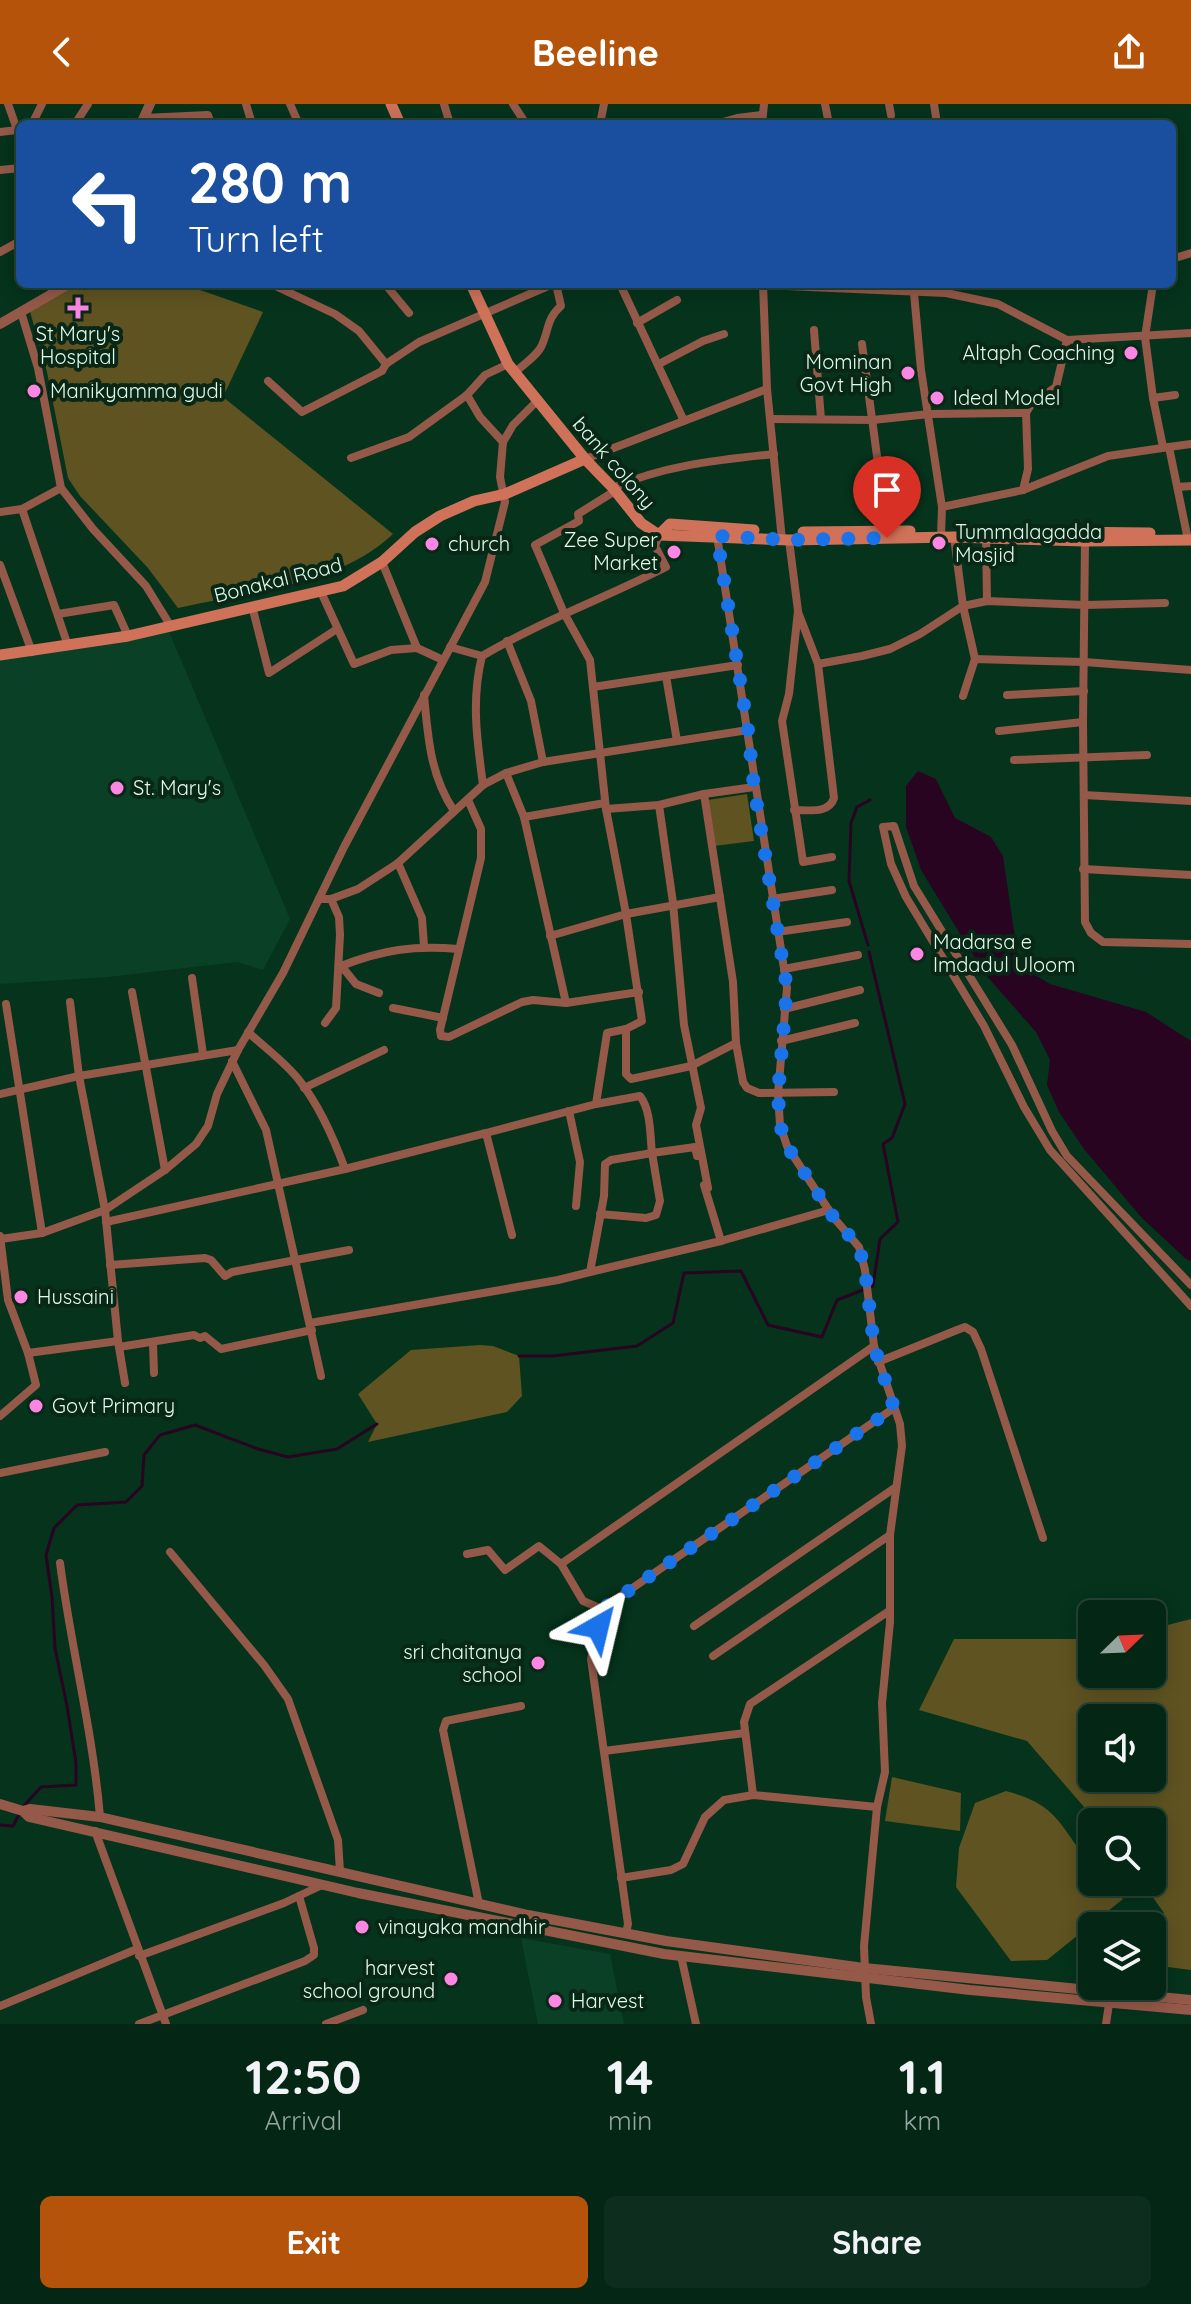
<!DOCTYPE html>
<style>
body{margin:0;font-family:Quicksand,sans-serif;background:#0d2e1e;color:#f1f3f6;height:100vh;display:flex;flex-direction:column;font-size:30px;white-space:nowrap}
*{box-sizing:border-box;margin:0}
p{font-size:26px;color:#97a5a0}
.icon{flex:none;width:44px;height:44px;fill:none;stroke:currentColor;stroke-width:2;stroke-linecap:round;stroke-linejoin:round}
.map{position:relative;height:1920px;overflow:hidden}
.side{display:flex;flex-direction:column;background:#042615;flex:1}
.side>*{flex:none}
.top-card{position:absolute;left:16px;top:16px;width:1160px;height:168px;border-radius:12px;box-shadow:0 4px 20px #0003,0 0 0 2px #254334;background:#1a4fa0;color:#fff;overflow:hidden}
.needle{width:52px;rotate:67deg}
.controls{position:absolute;left:1078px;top:1496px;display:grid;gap:16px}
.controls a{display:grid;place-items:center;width:88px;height:88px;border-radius:12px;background:#042615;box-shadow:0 4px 20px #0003,0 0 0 2px #254334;font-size:40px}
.pin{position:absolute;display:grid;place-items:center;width:68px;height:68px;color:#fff;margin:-82px -34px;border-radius:50% 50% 50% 0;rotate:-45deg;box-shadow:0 0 8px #0007}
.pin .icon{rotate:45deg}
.me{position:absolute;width:88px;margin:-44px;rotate:37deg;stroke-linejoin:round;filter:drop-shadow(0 0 6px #0008)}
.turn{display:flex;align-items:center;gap:28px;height:168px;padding:0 40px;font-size:36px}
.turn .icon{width:104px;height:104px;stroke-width:2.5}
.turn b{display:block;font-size:56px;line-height:68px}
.eta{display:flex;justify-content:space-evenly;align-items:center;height:136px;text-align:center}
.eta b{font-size:48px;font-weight:700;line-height:56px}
.button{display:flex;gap:16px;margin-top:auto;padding:16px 40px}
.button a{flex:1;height:92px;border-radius:12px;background:#b45309;color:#fff;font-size:32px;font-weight:700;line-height:92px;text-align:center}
.button a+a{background:#0d2e1e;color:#f1f3f6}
header{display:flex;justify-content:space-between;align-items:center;height:104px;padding:0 40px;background:#b45309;color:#fff;font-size:36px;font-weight:700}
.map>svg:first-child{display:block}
.built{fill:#0a4026}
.green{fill:#5f5321;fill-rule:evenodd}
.water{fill:#280421}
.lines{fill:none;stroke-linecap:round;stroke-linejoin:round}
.stream{stroke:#280421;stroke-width:3}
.minor{stroke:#945949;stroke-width:8}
.tertiary{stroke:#945949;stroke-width:10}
.secondary{stroke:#cf7259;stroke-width:11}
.route{stroke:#1a73e8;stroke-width:14;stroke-dasharray:0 25.2}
.poi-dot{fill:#fc86e3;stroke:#092716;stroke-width:3}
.labels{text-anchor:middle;stroke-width:8;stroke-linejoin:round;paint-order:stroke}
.poi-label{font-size:20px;fill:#e0fde9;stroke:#092716;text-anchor:start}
.street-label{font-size:20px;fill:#e0fde9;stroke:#092716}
</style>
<header><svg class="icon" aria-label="back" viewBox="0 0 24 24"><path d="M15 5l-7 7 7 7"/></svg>Beeline<svg class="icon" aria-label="share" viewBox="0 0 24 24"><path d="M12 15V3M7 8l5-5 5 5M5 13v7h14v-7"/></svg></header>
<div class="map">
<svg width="1191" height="1920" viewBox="0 0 1191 1920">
<rect width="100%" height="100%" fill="#05331c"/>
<g class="built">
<polygon points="168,525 290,815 263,866 237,858 108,873 0,880 0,553"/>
<polygon points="521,1834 610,1850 624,1920 538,1920"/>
</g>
<g class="green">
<path d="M70 180H183L263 208 223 293 393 430C340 481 248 488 178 504L148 464 80 392 68 374 47 268 29 204Z"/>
<polygon points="747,690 754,737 714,742 708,696"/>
<polygon points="480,1241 493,1242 519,1252 522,1292 507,1308 368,1338 377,1320 358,1290 411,1246"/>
<path d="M1191 1515V1866L1152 1861V1822H1143L1164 1809 1142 1778H1152V1718H1097L1027 1637 919 1606 954 1535H1092V1570H1152V1525ZM1092 1614H1152V1674H1092Z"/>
<polygon points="892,1673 961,1689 960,1727 885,1717"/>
<path d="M1006 1687C1047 1698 1055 1710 1078 1744 1086 1756 1092 1763 1092 1778H1105L1123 1795 1047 1856 1011 1857 956 1783 959 1744 975 1699Z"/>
</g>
<polygon class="water" points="918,667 936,675 955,714 991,733 1003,752 1019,861 1050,880 1146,908 1191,937 1191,1157 1186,1155 1141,1113 1084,1045 1059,1008 1047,981 1050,956 1036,928 984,869 921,766 906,723 906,682"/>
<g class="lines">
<g class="stream">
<polyline points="868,841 849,777 851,719 857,703 870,696"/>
<polyline points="519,1252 553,1252 637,1242 673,1219 684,1169 741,1167 768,1221 822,1233 837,1196 873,1182 880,1135 898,1118 883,1040 892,1034 905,1000 869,848"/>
<polyline points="23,1703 41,1683 76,1681 76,1659 67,1602 55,1544 52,1493 46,1451 54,1424 77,1401 126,1398 142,1382 144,1351 160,1331 195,1321 258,1345 288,1353 337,1345 377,1320"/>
<polyline points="0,1721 13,1722 19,1710"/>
</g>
<g class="minor">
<polyline points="8,0 20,34"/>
<polyline points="246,0 252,20"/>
<polyline points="290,0 297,16 302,20"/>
<polyline points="444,0 450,20"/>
<polyline points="513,0 526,20"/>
<polyline points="825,0 829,20"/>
<polyline points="889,0 891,11"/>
<polyline points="934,0 937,20"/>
<polyline points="144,14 208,11 211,20"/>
<polyline points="32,20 42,0"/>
<polyline points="75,20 88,0"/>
<polyline points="600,20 604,0"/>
<polyline points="716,20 737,14 762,11"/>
<polyline points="762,20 764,0"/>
<polyline points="0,28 17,26"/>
<polyline points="0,66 20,64"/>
<polyline points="0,148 20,137"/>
<polyline points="1172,155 1191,149"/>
<polyline points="271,180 335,210 359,227 386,260"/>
<polyline points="385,180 409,209"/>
<polyline points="620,180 684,317"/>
<polyline points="763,180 767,285 782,436"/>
<polyline points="1153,180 1145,233 1153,294 1163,343"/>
<polyline points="763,181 946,189 998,200 1067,236 1191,229"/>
<polyline points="914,189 921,266 942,403 941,433"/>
<polyline points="21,208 38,264 61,384 93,425 146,482 170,521"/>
<polyline points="637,219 677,196"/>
<polyline points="814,226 821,315"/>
<polyline points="862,240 887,427"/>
<polyline points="659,260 703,237 724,230"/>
<path d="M515 268C523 261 538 251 542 241 549 225 547 214 561 202L556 180"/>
<polyline points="268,277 302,308 382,267 386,260 419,238 553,180"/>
<polyline points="467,291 480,313 503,338"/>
<polyline points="1153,294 1175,291"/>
<polyline points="771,315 873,316 929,310 1026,309"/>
<polyline points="351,354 409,333 467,291 485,271 508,260"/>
<polyline points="585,355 767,285"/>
<polyline points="1178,383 1191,382"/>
<path d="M613 384C664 361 719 356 774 350"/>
<polyline points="1023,386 1028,365 1026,309 1032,299 1056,283 1067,236"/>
<polyline points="942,403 1023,386 1108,352 1169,343"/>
<polyline points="22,405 68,542"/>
<polyline points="0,408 22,405 61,384"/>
<polyline points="1187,431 1169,343 1191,340"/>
<polyline points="717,432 787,884 778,990 780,1021 787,1042 796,1056 834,1114 859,1143 865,1166 874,1242 900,1320 902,1342 890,1431 890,1518 882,1599 885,1668 877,1703 864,1842 866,1893 871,1920"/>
<polyline points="954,433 963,502 975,555"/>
<polyline points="986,435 987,497"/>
<polyline points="789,436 798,507 789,590 782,617 803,758 832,753"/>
<polyline points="1085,437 1083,618 1085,818 1091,829 1103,838 1191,840"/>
<polyline points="382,458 417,544 443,556"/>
<polyline points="0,461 32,548"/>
<polyline points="321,488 354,560 391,546 417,544"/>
<polyline points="252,502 269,569 337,525"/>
<polyline points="58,510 114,501 128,532"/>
<polyline points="507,537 531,597 543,658"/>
<path d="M450 543 482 552C541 517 605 494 666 463L655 442 659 431"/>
<path d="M482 552C471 596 477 636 483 681"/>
<polyline points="818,560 862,552 890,545 920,530 963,502 987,497 1085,501 1165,499"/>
<polyline points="666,572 677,637"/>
<polyline points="593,583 738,561"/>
<path d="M424 591C428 633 430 671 454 707"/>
<polyline points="1007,591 1084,587"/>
<polyline points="963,592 975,555 1084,558 1191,566"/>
<polyline points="999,627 1083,618"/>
<polyline points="1014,656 1147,651"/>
<polyline points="506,669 524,713 566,899"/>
<polyline points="704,690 733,878 736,939 743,978 747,984 759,989 834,988"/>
<polyline points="1084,691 1191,697"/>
<polyline points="468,696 481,725 481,754 440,926 441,932 449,933 522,898 533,896 566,899 639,888"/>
<polyline points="659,701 673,799 684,921 701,1004 696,1021 708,1084"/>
<polyline points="606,705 659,701 704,690 754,683"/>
<path d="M794 706C809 706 829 710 834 694L818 560 798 508"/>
<polyline points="524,713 605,699"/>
<polyline points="398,759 422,814 424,842"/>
<polyline points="1083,765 1191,771"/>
<polyline points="319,795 331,795 358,785 398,759 483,681 506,669 543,658 748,626"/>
<polyline points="772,795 832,786"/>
<polyline points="777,828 847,818"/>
<polyline points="550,832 626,810 720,793"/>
<polyline points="339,859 356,880 379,889"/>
<path d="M341 862C382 846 414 841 458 845"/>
<polyline points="784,865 858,851"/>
<polyline points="192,874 203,950"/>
<polyline points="132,888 165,1066"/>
<polyline points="70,898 79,972 105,1106 118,1237 125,1279"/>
<polyline points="6,900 42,1129"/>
<polyline points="393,904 443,914"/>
<polyline points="784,905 860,886"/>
<polyline points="325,919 336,904 340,831 339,813 331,795"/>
<polyline points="626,925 626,970 631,975 691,962 736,939"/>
<path d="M248 928C265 944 285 958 299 976 319 1001 334 1035 345 1065"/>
<polyline points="781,937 855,919"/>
<polyline points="232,957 266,1026 321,1272"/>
<polyline points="304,984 384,946"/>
<polyline points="0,990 79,972 238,946"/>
<path d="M596 1000 640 992C651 1006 650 1031 652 1049L695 1043 697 1052"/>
<polyline points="569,1007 580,1058 576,1102"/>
<polyline points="486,1029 596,1000 607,929 626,925 642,917 626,810 606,705 590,556 564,509 535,441 579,417 578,410 615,387"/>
<polyline points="704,1081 721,1137 829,1106"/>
<polyline points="106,1118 345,1065 486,1029 512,1131"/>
<polyline points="0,1132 8,1196 28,1249 36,1281 0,1312"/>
<polyline points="1,1135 42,1129 105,1106 165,1066 196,1040 208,1022 217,990 238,946 283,869 344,743 485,478 505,398 500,373 503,338 513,321 537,297"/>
<polyline points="110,1161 205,1154 211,1156 225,1172 232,1168 349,1146"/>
<polyline points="590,1168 721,1137"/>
<polyline points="1191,1181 1067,1052 1052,1027 1012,941 914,782 894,722 883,723 891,760 906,793 984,922 1024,1003 1050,1046 1191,1202"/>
<polyline points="310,1219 558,1176 590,1168 604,1092 605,1060 611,1056 652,1049 660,1097 656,1111 646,1114 600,1110"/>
<polyline points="153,1239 154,1269"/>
<polyline points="119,1243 194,1231 200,1234 205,1232 221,1245 312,1226"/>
<polyline points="28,1249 118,1237"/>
<polyline points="878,1258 957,1226 965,1223 973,1228 981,1245 1043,1434"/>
<polyline points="0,1369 105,1348"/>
<polyline points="170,1448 264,1561 288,1595 338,1736 340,1768"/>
<polyline points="467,1450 488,1446 505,1466 539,1442 561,1460"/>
<path d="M60 1459C71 1544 93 1628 100 1713"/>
<polyline points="602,1505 894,1304"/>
<polyline points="694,1522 896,1383"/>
<polyline points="713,1552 890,1431"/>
<polyline points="604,1647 745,1629"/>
<polyline points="753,1691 744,1618 750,1600 889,1507"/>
<polyline points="95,1727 166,1920"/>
<polyline points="621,1774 671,1766 683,1760 705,1713 724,1696 753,1691 877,1703"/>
<polyline points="479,1800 443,1626 446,1617 521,1602"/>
<polyline points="626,1829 628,1820 591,1555 602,1505 583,1497 561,1460 874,1242"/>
<polyline points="139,1852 284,1799 322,1781"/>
<polyline points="681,1852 696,1920"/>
<polyline points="0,1902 137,1845"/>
<polyline points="139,1920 305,1857 314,1851 314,1844 299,1792"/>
<polyline points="326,1920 363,1906"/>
<polyline points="1106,1920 1110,1893"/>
</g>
<g class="tertiary">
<polyline points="141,20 150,0"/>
<polyline points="0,220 69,180"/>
<polyline points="0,1700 23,1707 29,1713 358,1789 664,1850 970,1886 1191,1906"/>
<polyline points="23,1707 30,1705 100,1713 528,1811 666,1837 864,1864 1191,1896"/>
</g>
<g class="secondary">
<polyline points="391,0 400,20"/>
<polyline points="471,180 508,260 585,355 613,384 641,419 659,431 789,436 954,433 1085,437 1191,436"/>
<polyline points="967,427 1150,429"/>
<polyline points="803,428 910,427"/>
<polyline points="659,431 670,420 754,426"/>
<polyline points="0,551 128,532 343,482 382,458 415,428 440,412 474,397 505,390 585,355"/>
</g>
</g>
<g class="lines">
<polyline class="route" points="598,1523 602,1505 894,1304 874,1242 865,1166 859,1143 834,1114 796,1056 787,1042 780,1021 778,990 787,884 754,683 748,626 717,432 789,436 887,434"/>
</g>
<g class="poi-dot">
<path d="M74 192h8v8h8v8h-8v8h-8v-8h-8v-8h8z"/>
<circle cx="1131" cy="249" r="8"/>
<circle cx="908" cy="269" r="8"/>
<circle cx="34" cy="287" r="8"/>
<circle cx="937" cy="294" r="8"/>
<circle cx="939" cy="439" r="8"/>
<circle cx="432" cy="440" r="8"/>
<circle cx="674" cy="448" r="8"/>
<circle cx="117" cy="684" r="8"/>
<circle cx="917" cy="850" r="8"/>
<circle cx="21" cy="1193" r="8"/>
<circle cx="36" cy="1302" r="8"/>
<circle cx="538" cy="1559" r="8"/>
<circle cx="362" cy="1823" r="8"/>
<circle cx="451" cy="1875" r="8"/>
<circle cx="555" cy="1897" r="8"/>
</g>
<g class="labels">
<g class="poi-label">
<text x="78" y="237" text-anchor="middle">St Mary's<tspan x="78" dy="23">Hospital</tspan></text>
<text x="1115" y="256" text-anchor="end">Altaph Coaching</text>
<text x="892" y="265" text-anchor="end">Mominan<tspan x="892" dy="23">Govt High</tspan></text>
<text x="50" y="294">Manikyamma gudi</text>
<text x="953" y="301">Ideal Model</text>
<text x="955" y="435">Tummalagadda<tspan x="955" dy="23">Masjid</tspan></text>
<text x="658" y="443" text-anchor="end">Zee Super<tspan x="658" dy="23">Market</tspan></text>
<text x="448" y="447">church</text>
<text x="133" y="691">St. Mary's</text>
<text x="933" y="845">Madarsa e<tspan x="933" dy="23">Imdadul Uloom</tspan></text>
<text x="37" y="1200">Hussaini</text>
<text x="52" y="1309">Govt Primary</text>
<text x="522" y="1555" text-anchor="end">sri chaitanya<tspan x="522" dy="23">school</tspan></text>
<text x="378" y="1830">vinayaka mandhir</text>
<text x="435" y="1871" text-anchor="end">harvest<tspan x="435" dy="23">school ground</tspan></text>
<text x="571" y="1904">Harvest</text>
</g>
<g class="street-label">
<text transform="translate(614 359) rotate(49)" y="7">bank colony</text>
<text transform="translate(278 476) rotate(-14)" y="7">Bonakal Road</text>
</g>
</g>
</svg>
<div class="controls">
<a><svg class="needle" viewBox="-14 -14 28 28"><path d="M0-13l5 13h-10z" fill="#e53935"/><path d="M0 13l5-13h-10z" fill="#97a5a0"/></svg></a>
<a><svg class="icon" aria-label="sound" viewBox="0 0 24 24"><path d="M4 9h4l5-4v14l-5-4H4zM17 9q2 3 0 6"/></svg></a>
<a><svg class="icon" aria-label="search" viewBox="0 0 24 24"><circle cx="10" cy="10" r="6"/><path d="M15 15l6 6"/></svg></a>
<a><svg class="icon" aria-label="layers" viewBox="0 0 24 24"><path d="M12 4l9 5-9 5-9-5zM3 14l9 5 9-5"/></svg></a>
</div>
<div class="pin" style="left:887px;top:434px;background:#d93025"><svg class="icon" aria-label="arrive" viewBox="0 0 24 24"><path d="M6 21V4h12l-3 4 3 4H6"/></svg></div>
<svg class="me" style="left:598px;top:1523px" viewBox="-20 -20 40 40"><path d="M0-17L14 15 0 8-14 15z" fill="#1a73e8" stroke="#fff" stroke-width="4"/></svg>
<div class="top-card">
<div class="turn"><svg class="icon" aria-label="left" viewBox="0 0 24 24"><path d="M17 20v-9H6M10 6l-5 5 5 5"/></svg><div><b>280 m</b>Turn left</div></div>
</div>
</div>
<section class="side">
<div class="eta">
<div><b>12:50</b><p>Arrival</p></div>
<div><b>14</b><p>min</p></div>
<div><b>1.1</b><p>km</p></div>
</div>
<div class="button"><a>Exit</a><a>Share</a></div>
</section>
